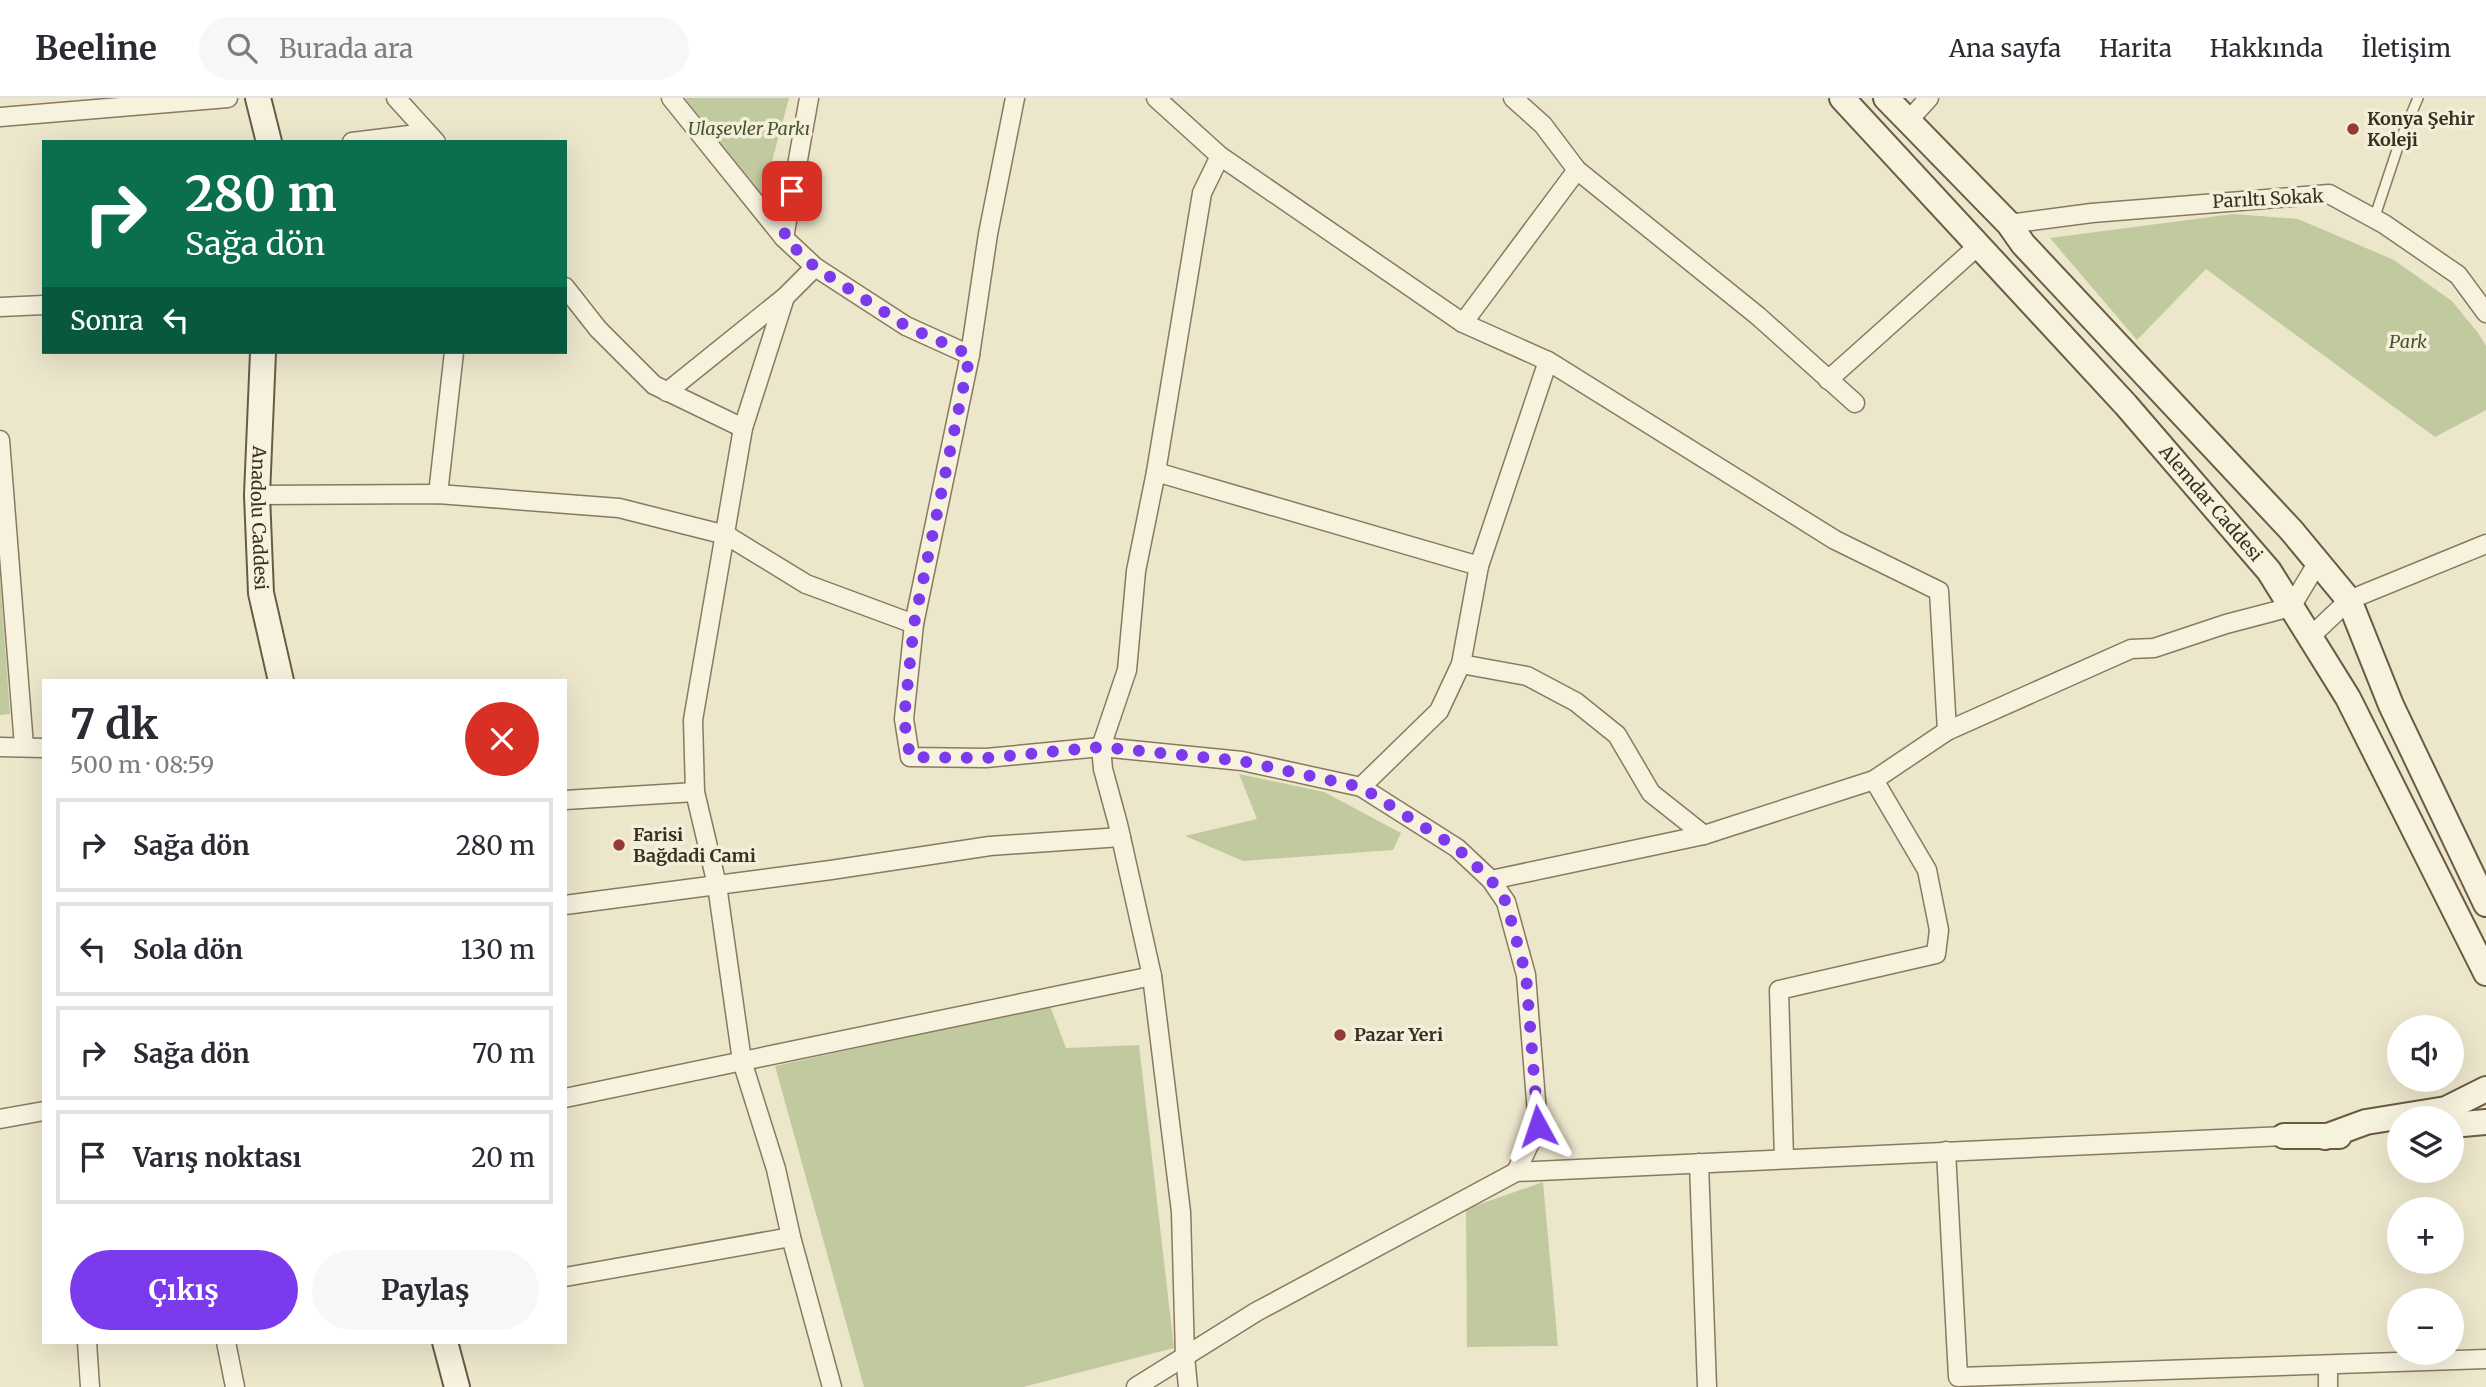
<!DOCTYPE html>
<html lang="tr">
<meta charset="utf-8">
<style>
body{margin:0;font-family:Merriweather,serif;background:#f7f7f7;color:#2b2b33;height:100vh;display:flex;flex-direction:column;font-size:26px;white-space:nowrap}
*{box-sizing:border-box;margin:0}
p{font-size:23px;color:#7c7c81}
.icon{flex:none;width:38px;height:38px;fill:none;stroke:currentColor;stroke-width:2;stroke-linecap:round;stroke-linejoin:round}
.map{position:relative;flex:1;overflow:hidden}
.panel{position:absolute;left:42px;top:581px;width:525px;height:665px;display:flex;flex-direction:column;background:#fff;border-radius:0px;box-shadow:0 7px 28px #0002}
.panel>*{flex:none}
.hud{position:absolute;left:42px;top:42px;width:525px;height:214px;border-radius:0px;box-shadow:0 7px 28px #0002;background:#0b6e4f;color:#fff;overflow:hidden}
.buttons{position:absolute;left:2387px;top:917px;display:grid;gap:14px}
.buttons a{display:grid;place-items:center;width:77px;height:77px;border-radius:50%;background:#fff;box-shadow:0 7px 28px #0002;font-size:35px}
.pin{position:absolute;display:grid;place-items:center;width:60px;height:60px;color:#fff;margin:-30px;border-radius:14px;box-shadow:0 4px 10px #0006}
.me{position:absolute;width:77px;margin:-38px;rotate:355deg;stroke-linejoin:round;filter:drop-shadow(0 0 5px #0008)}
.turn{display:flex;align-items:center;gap:24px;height:147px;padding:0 28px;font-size:32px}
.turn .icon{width:91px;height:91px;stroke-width:2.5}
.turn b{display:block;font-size:49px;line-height:60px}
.then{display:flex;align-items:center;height:66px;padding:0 28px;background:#0003;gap:14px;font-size:26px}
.round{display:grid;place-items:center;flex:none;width:74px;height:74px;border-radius:37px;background:#f7f7f7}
.head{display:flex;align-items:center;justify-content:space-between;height:119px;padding:0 28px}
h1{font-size:42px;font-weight:700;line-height:52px}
.button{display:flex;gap:14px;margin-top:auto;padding:14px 28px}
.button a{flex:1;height:80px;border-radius:42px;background:#7c3aed;color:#fff;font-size:28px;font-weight:700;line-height:80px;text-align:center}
.button a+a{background:#f7f7f7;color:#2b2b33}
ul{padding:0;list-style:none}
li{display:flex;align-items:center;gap:21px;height:94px;margin:0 14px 10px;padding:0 14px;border:4px solid #e1e1e2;border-radius:0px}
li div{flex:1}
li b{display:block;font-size:26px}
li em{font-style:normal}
header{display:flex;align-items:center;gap:42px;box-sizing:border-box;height:98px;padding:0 35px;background:#fff;border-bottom:2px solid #e1e1e2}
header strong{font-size:33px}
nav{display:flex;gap:38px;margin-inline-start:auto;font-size:24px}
.search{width:490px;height:63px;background:#f7f7f7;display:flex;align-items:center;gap:18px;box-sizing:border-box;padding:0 24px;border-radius:38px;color:#7c7c81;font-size:26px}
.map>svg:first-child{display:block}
.green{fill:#c1ca9f}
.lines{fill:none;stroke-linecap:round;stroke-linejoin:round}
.lane-casing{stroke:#897960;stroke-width:12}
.street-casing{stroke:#897960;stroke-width:21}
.secondary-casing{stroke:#6b5a43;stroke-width:28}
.lane{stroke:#f7f2de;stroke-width:9}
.street{stroke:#f7f2de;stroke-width:18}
.secondary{stroke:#f7f2de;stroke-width:24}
.route{stroke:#7c3aed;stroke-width:12;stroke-dasharray:0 21.6}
.poi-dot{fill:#943c34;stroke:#f4efda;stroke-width:2.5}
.labels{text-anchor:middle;stroke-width:7;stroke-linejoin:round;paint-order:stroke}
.poi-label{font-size:18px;font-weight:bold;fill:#3a3022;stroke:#f4efda;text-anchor:start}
.park-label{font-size:18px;font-style:italic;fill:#47552a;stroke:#f4efda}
.street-label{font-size:18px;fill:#3a3022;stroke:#f4efda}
</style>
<header>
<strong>Beeline</strong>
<div class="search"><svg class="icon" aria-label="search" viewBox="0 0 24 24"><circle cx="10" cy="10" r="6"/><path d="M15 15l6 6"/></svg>Burada ara</div>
<nav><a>Ana sayfa</a><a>Harita</a><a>Hakkında</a><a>İletişim</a></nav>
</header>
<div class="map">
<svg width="2486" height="1289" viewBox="0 0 2486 1289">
<rect width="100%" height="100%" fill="#ece6cb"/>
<g class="green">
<polygon points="685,0 789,0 763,97"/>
<polygon points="2233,116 2298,121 2394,162 2452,203 2478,235 2486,248 2486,312 2435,339 2206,171 2137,242 2050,140"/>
<polygon points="0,479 10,616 0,617"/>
<polygon points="1239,676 1324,694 1401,735 1393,752 1243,763 1185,738 1257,721"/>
<polygon points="1050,908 1066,950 1139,947 1174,1250 1023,1289 864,1289 775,968"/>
<polygon points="1543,1084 1558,1248 1467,1249 1466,1111"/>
</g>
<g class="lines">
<defs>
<polyline id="lane" points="2374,121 2400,43 2418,0"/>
<g id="street">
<polyline points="396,0 436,44"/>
<polyline points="671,0 784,140"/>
<polyline points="809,0 784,140 815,169 906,228 970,257"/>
<polyline points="1156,0 1220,58 1463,225 1548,263 1835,442 1939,493 1947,633 1874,682 1704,737 1491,782"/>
<polyline points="1513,0 1543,27 1577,72 1758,218 1855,305"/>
<polyline points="0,19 228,0"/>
<polyline points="1908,23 1929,0"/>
<polyline points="352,44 426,35"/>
<polyline points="2009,126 2092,115 2329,96 2384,126 2458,177 2486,215"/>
<polyline points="815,169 785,199 743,330 693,622 695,694 717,787 742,963 776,1071 791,1139 832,1289"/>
<polyline points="565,189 598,231 654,287 743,330"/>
<polyline points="0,209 44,207"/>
<polyline points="1463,225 1577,72"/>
<polyline points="1828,282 1979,147"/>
<polyline points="667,294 785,199"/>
<polyline points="0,342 24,648"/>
<polyline points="1156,374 1479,468"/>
<polyline points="438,396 454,254"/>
<polyline points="257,397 438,396 619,410 726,437 806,486 914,526 904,621 910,659 986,660 1101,649 1242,663 1361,689 1457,750 1491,782 1506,804 1526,877 1538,1028 1516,1074"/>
<polyline points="914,526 970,257 988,136 1015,0"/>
<polyline points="2310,539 2349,502 2486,446"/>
<polyline points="1461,566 1527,578 1576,604 1617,637 1651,695 1704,737"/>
<polyline points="1947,633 2131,551 2154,550 2226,526 2291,509 2318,464"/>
<polyline points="0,649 44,650"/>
<polyline points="1361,689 1439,613 1461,566 1479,468 1548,263"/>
<polyline points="565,702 695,694"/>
<polyline points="565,807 831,772 990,748 1121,739"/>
<polyline points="1152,878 1181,1114 1185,1258 1188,1289"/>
<polyline points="565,1000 1152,878 1118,726 1103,671 1101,649 1127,572 1136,473 1156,374 1202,95 1220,58"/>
<polyline points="0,1021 44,1013"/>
<polyline points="1946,1053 1958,1279 2486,1261"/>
<polyline points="1784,1061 1779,892 1936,856 1939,832 1927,772 1874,682"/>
<polyline points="1699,1065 1707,1289"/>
<polyline points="565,1179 791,1139"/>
<polyline points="87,1244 90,1289"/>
<polyline points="226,1244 235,1289"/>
<polyline points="2328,1268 2328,1289"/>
<polyline points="1136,1289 1256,1214 1516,1074 2284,1038"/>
</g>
<g id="secondary">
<polyline points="258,0 269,44"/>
<path id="s1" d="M1842 0 2126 307 2269 473 2348 600 2486 875"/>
<polyline points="1886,0 2009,126 2023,146 2291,432 2349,502 2391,607 2486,806"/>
<path id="s2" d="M263 254 257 397 261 495 281 583"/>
<polyline points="2452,1027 2486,1024"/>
<polyline points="2284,1038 2339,1038"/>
<polyline points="2325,1039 2366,1024 2446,1011 2486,991"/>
<polyline points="445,1244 457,1289"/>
</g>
</defs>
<use href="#lane" class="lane-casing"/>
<use href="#street" class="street-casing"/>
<use href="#secondary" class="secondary-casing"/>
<use href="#lane" class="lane"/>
<use href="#street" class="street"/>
<use href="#secondary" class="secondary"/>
</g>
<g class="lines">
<polyline class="route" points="792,93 784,140 815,169 906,228 970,257 914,526 904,621 910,659 986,660 1101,649 1242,663 1361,689 1457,750 1491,782 1506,804 1526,877 1538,1028"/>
</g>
<g class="poi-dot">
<circle cx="2353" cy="31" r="7"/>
<circle cx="619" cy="747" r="7"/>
<circle cx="1340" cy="937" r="7"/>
</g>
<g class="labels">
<g class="poi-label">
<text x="2367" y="27">Konya Şehir<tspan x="2367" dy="21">Koleji</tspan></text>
<text x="633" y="743">Farisi<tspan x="633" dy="21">Bağdadi Cami</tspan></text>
<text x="1354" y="943">Pazar Yeri</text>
</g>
<g class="park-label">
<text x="749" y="37">Ulaşevler Parkı</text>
<text x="2408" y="250">Park</text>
</g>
<g class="street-label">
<text transform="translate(2268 101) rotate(-3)" y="6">Parıltı Sokak</text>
<text dy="6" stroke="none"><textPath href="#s1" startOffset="548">Alemdar Caddesi</textPath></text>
<text dy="6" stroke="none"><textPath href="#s2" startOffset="166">Anadolu Caddesi</textPath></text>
</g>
</g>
</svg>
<div class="buttons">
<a><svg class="icon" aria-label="sound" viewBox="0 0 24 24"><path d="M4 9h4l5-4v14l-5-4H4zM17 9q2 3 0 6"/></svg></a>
<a><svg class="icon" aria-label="layers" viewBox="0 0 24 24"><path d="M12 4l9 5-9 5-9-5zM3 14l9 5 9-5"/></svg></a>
<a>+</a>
<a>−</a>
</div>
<div class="pin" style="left:792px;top:93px;background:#d93025"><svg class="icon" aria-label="arrive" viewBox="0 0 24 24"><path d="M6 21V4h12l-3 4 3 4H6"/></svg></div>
<svg class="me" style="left:1538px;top:1028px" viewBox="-20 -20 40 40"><path d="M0-17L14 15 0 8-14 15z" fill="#7c3aed" stroke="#fff" stroke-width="4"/></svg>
<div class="hud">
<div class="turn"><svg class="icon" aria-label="right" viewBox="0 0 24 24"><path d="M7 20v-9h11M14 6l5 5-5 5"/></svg><div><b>280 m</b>Sağa dön</div></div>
<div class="then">Sonra<svg class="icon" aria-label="left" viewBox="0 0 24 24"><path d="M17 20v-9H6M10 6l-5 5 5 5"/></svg></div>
</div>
<section class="panel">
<div class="head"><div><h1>7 dk</h1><p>500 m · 08:59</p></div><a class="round" style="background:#d93025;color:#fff"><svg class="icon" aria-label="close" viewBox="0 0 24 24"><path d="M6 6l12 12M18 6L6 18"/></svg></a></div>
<ul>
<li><svg class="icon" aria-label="right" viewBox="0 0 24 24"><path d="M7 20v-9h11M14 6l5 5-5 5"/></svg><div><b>Sağa dön</b></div><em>280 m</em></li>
<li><svg class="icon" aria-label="left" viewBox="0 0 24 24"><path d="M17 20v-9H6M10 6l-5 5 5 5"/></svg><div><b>Sola dön</b></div><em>130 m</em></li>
<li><svg class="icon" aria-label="right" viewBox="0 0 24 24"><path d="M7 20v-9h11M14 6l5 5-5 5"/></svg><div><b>Sağa dön</b></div><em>70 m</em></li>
<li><svg class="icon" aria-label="arrive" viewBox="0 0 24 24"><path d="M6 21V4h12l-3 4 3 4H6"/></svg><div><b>Varış noktası</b></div><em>20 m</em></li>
</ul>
<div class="button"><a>Çıkış</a><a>Paylaş</a></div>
</section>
</div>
